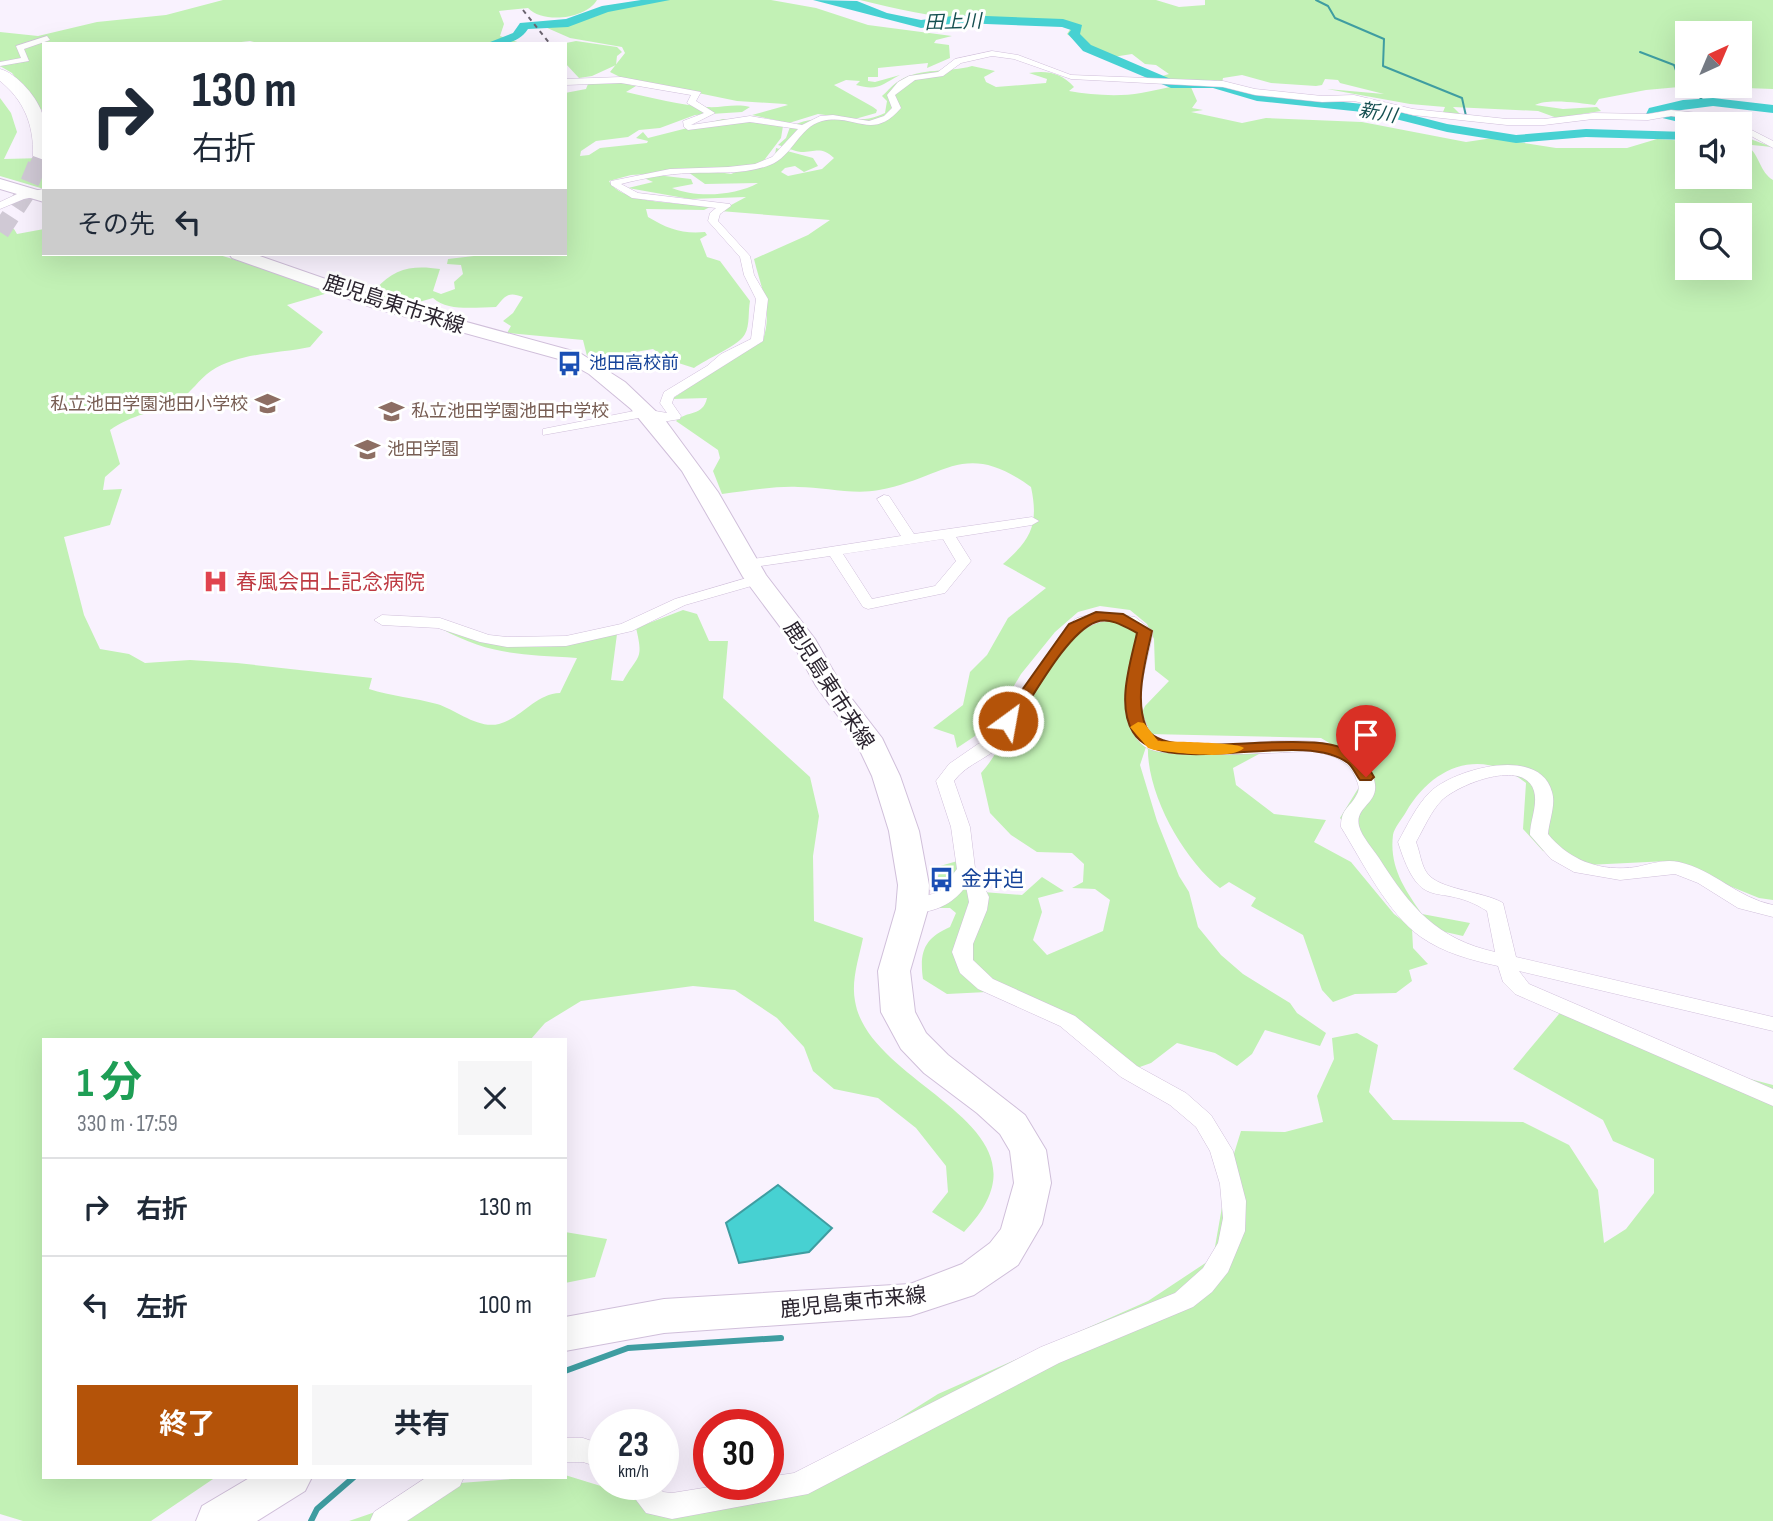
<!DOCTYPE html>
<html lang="ja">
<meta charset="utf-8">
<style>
body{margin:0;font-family:"Sofia Sans Condensed","Noto Sans JP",sans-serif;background:#f6f6f7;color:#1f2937;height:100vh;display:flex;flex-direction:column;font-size:26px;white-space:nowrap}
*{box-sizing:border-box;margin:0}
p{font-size:23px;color:#747a83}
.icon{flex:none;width:38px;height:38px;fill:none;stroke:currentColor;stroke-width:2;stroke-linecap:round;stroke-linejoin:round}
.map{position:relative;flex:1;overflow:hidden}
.details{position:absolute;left:42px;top:1038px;width:525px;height:441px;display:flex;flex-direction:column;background:#fff;border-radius:0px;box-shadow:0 7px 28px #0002}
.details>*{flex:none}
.top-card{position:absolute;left:42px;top:42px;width:525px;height:214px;border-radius:0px;box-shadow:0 7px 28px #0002;background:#fff;color:#1f2937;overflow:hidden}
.needle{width:46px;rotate:44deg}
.buttons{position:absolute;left:1675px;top:21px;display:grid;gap:14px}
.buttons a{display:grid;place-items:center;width:77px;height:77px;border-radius:0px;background:#fff;box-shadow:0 7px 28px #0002;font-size:35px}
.speed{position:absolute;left:588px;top:1409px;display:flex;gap:14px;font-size:35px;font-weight:700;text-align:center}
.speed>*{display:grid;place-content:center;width:91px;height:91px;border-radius:50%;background:#fff;box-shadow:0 7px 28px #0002;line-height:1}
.speed small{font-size:18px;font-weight:400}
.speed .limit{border:10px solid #d22;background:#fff;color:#111}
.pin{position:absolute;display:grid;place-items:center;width:60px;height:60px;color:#fff;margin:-72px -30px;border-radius:50% 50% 50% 0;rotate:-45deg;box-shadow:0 0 7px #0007}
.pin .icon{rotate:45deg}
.me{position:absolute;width:77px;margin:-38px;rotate:32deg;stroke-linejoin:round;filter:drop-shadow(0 0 5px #0008)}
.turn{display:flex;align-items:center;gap:24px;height:147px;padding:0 35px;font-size:32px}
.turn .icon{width:91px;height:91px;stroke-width:2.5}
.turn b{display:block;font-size:49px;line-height:60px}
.then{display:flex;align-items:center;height:66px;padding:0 35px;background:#0003;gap:14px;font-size:26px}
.round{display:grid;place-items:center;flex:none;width:74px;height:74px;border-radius:0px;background:#f6f6f7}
.head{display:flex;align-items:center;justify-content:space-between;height:119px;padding:0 35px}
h1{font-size:42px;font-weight:700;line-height:52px;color:#1e9e55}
.action{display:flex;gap:14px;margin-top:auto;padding:14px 35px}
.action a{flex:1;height:80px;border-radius:0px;background:#b45309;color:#fff;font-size:28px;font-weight:700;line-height:80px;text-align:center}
.action a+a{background:#f6f6f7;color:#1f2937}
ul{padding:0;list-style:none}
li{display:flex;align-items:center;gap:21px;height:98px;padding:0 35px;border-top:2px solid #e0e1e3}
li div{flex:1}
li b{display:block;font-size:26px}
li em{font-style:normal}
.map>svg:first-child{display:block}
.green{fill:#c2f1b5;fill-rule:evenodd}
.water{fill:#47d1d2;stroke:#3f9da1;stroke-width:2}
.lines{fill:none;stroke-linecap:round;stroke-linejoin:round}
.stream-far1{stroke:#3f9da1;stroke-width:2}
.stream{stroke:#3f9da1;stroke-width:6}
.river{fill:#47d1d2;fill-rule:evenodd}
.motorway-tunnel-far1{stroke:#d0c9d5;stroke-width:15;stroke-dasharray:15 8;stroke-linecap:butt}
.motorway-tunnel{stroke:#d0c9d5;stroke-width:19;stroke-dasharray:19 10;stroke-linecap:butt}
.minor-casing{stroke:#d0bfda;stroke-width:1}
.primary-casing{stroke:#d0bfda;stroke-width:2}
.motorway-casing{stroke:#d0bfda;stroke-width:1}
.minor{fill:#fff;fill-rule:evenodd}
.primary{fill:#fff;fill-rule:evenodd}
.motorway{fill:#fff;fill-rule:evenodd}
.rail{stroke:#6a636f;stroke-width:2;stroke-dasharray:4.5 4.5;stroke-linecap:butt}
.route{fill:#b45309;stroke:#753606;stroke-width:2}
.slow{fill:#f59e0b}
.labels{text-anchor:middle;stroke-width:6;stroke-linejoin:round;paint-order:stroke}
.far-transit-label{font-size:18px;fill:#164399;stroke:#fff;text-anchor:start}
.far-education-label{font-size:18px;fill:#785e54;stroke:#fff;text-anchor:start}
.far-water-label{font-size:19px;font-style:italic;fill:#165051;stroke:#fff}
.street-label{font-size:21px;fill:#2b242f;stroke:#fff}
.health-label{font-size:21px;fill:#be3a42;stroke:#fff;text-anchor:start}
.transit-label{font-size:21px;fill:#164399;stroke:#fff;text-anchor:start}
</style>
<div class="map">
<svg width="1773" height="1521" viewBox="0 0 1773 1521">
<rect width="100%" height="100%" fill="#f9f2fe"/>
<g class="green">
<path d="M223 0H597C586 19 543 24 528 8L499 11 504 24 500 36 523 44H262L250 41 224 44H44V113L12 73 0 66V32L38 36 97 22 166 15Z"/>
<path d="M655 0H771L816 8 868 25 952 36 936 40 934 43 949 45 950 58 927 68 928 63 878 68V77H868V81L875 82 900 75C881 85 878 91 856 85L860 81 846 80 834 85 873 107 877 110 876 113 855 119 818 114 789 123 752 115 788 105 785 104 737 101 620 77 610 72 625 53 622 47 570 38 545 27C562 19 581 23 596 16L588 13 613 5Z"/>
<path d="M860 0H1156L1179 7 1205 5V0H1773V89L1690 86H1740V33H1687V86H1690L1646 90 1599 99 1595 105C1581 103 1547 98 1535 105L1563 109 1597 107 1601 111 1557 118 1538 111 1453 107 1461 115 1443 112 1445 107 1410 104 1327 89 1384 94 1340 83 1338 80 1325 79 1322 85 1316 86 1271 83 1242 75 1223 78 1222 83 1161 81 1159 77 1169 74 1156 65 1145 64 1132 54 1113 57 1084 48 1067 34 1071 28C1039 12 1005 23 970 20 933 17 896 9 860 0Z"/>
<polygon points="576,41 617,47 622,52 617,56 616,65 592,76 579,78 565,63 565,44 561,44"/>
<path d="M972 66 995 71 984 77 986 82 996 87 1046 83 1047 79 1029 73C1047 70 1062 73 1074 87L1069 91C1091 95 1119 97 1141 93 1159 90 1172 85 1190 85L1197 101 1192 108 1203 110 1191 112 1242 123 1266 118 1362 122 1466 142 1493 138 1556 148H1627L1657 139 1687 141V177H1740V131L1753 140 1772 147 1752 145 1749 147C1760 157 1760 172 1773 180V900L1759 898 1668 861 1587 865 1543 851 1523 829 1526 783C1482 747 1433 765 1406 812 1402 819 1394 828 1393 835 1389 867 1405 890 1422 914L1470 923 1463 936 1423 927 1340 818 1367 774 1358 760 1321 738 1149 734 1138 722 1145 706 1169 681 1155 670 1154 639 1147 624 1130 610 1100 606 1078 612 1055 632 1021 674 990 726 957 748 954 735 933 728 963 705 970 672 987 655 1008 618 1046 588 1003 564C1031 539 1039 525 1031 487 964 438 945 478 879 490 853 495 824 487 798 487 773 486 747 491 722 494L713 471 720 458 718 450 676 421C687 410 703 417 707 398L672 399 726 362 762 342C774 312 761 289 754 259L808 235 830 220 720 211 746 197 690 199 628 188 653 182 644 178 656 175 691 179 693 184 672 188C696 198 735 196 758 183L705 184 688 172 706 170 731 174 775 156 776 148 813 158 818 166 804 172 795 166 785 168 781 172 788 176 822 169 834 158C821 146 816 152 801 152 793 151 785 147 778 145L786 138 790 127C822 109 854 129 885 113L887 101 882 96C888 91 893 84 899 81 920 67 949 73 972 66ZM1687 215H1740V268H1687Z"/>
<path d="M630 81V85L636 86 626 92C651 98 681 105 707 107 722 108 735 103 750 107L742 112 695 115 660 128 639 130 628 137 596 141 581 151 580 156 589 155 600 148 647 143 648 141 636 138 643 132 648 138 723 119 783 126 781 138 762 163 738 169 631 175 609 181C621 205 687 203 712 206L704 210 646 209 648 217C668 229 682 234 705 232L707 235 700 239 707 257 720 261 750 301C748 311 750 325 745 334 740 345 706 359 694 368L669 360 653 349 600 358 587 356 583 340 507 333 511 326 503 321 513 313 523 297C508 291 505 296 496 307 477 307 448 312 433 298L405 306 378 296 376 289C394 268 413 265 440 269L433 291 441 294 455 289 454 282 463 274 461 265 447 264 448 259 491 254H565V93L586 89 588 84Z"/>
<polygon points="0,98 11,113 17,132 4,159 44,158 44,189 0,176"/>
<path d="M0 226 14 229 17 234 44 229V254H216L280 273 328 293 287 305 323 332 310 347C278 354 240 352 211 371 199 379 191 393 179 400 155 413 132 414 110 430L120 464 105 477 103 490 122 489 110 525 64 537 84 615 100 649 129 654 145 663 190 660 237 663 372 678 369 689C391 696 415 698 437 704 457 710 477 729 499 724 522 718 535 694 560 693L577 658C521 654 491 656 440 628L481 642 617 634 611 680 623 681C638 654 644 661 636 628L683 610 697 614 709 641H728L723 698 810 777 819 816 813 856 814 921 863 938C859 958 851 980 855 1001 869 1089 1067 1125 964 1232L932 1212 948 1192 946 1166 916 1128 878 1098 834 1089 813 1071 804 1047 777 1018 735 990 693 986 581 1001 545 1023 531 1039 44 1040V1477H216L151 1521H23L0 1514Z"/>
<path d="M1099 619H1113L1135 627 1138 634 1127 694 1131 730 1146 747 1140 765 1157 821 1179 876 1189 892 1198 927 1221 955 1243 974 1290 1003 1297 1013 1326 1033 1320 1046 1265 1030 1252 1054 1237 1066 1215 1053 1177 1043 1151 1063 1137 1068 1054 1021 987 992 947 994 923 979C919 951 925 938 950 927L956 913 950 908H932L940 866 961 860 983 892 1022 895 1042 877 1064 891 1038 898 1042 912 1033 940 1047 955 1103 931 1110 900 1095 889 1072 888 1083 882 1084 864 1072 853 1037 852 1011 835 990 813 981 773C1003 749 1010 720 1024 691 1034 672 1081 628 1099 619Z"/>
<path d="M1148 743 1274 746 1233 768 1236 785 1274 814 1326 820 1314 842 1351 862 1394 914 1412 928 1413 948 1428 964 1409 970 1412 981 1396 993 1355 994 1333 1002 1322 990 1303 935 1251 906 1256 898 1229 882 1220 888C1183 859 1145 792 1148 743Z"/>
<polygon points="1569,1002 1712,1069 1773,1085 1773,1521 349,1521 460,1483 565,1475 630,1495 749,1499 828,1463 938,1394 1148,1301 1213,1258 1228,1173 1241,1131 1285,1132 1323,1122 1317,1096 1334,1059 1332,1038 1357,1033 1378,1045 1369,1092 1393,1120 1523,1122 1569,1145 1598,1190 1604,1243 1626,1229 1654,1193 1654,1159 1613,1141 1603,1120 1513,1069"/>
<polygon points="565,1232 607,1239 595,1277 565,1283"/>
</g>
<polygon class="water" points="778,1185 832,1228 809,1252 739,1263 726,1223"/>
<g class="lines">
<g class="stream-far1">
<polyline points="1316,0 1328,6 1335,18 1384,39 1383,66 1462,98 1466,116"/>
<polyline points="1640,52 1674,65 1680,82 1687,84"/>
<polyline points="1693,86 1704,89 1696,93 1705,103"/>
</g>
<g class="stream">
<polyline points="565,1371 628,1348 781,1338"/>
<polyline points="311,1521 317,1509 354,1477"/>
</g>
<g class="river">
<path d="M641 0H670L608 12 568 27 528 29C517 45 502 44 485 44L513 33 520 23 566 19 602 6Z"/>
<polygon points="813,0 857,1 887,13 921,20 961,15 1063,19 1082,25 1080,34 1091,45 1173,80 1214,80 1258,93 1372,105 1447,124 1516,135 1586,129 1687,132 1687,140 1586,137 1516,143 1447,132 1372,113 1257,101 1213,88 1171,88 1083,51 1068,34 1071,30 1062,27 961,23 921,28"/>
<polygon points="1713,98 1773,105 1773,113 1713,106 1666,112 1709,120 1716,124 1687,124 1646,114 1649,108 1683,100"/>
</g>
<polyline class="motorway-tunnel-far1" points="36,167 41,156"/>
<polyline class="motorway-tunnel" points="0,232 25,194 37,165"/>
<defs>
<g id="minor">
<polygon points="47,36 50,40 24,49 29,61 0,66 0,62 21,58 16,46"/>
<path d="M992 51 1018 55 1071 75 1223 81 1255 89 1322 96 1354 95 1413 109 1507 119H1544L1593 113 1648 114 1671 110 1716 115 1737 124 1671 116 1648 120 1593 119 1544 125H1507L1413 115 1354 101 1322 102 1255 95 1223 87 1071 79 1014 59 992 56 961 63 943 76 915 80 895 95 901 108C872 142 855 113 822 121 799 127 792 157 770 165 744 175 717 172 690 173 667 174 644 178 621 184L638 193 730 204 731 206 720 214 718 221 750 256 754 275 768 299 763 341 674 397 672 403 681 416 680 419 662 422 644 417 543 435V429L644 409 667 413 660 403 664 392 707 366 721 354 751 339 756 299 744 275 740 257 708 221 710 213 716 208 632 198 611 185V181L670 169 728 167 755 164 772 157 798 129 750 122 688 130 684 127 683 121 704 113 687 103 691 95 621 83 565 85V79L621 77 701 92 696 101 715 113 691 125 750 116 802 125 820 116 833 115 869 121 884 116 892 108 887 95 898 82 909 76 938 72 955 59Z"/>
<polygon points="1740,124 1773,141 1773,148 1740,130"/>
<polygon points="44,189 44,195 24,199 0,209 0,202 17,194"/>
<path d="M884 495 889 496 914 534 1032 517 1039 521 1032 525 956 537 971 561 945 593 868 609 863 607 830 556 747 568 740 564 747 560 901 536 877 499ZM943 539 956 561 935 586 872 599 843 554Z"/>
<polygon points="757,575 762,577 765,580 762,583 685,605 632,631 566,646 507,647 480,642 438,628 382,625 374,620 382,615 440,618 489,635 507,637 566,636 621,624 675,599"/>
<path d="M1101 612 1135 617 1153 631C1149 656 1136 691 1143 715 1146 725 1151 738 1161 740 1220 758 1298 723 1356 754 1365 759 1367 765 1372 774 1385 804 1354 804 1359 826 1362 837 1373 849 1379 858 1410 907 1437 939 1495 952L1487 911C1437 879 1422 918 1398 842 1407 826 1416 806 1430 792 1454 769 1540 745 1552 792 1556 805 1549 821 1548 834 1570 861 1601 872 1636 867 1651 864 1664 859 1679 862 1714 870 1738 898 1773 905V917L1738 908 1698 883 1675 874 1620 880 1574 872 1551 859 1530 835C1530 821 1538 805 1534 791 1524 758 1459 784 1442 800 1431 811 1424 828 1416 842 1420 852 1421 865 1427 873 1439 890 1483 891 1503 903L1516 957 1773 1017V1031L1519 971 1529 984 1773 1089V1106L1515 994 1503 982 1498 966C1471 960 1444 953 1421 937 1388 914 1362 861 1341 827 1341 807 1351 808 1358 792 1360 786 1357 782 1355 776 1347 759 1331 755 1313 751 1282 752 1169 760 1147 748 1136 742 1127 724 1126 712 1122 686 1132 657 1137 632 1076 584 1034 705 1005 741 991 758 967 763 954 781L970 827 975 868 989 897 987 910 973 944V960L993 979 1075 1016 1137 1066 1186 1093 1211 1115 1233 1151 1246 1201 1245 1231 1228 1272 1212 1292 1193 1307 1059 1363 808 1494 672 1519 646 1513 624 1484H656L663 1492 672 1493 728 1484H768V1477L794 1473 1041 1347 1175 1293 1203 1268 1218 1243 1223 1218 1220 1184 1210 1151 1196 1127 1170 1105 1121 1077 1060 1026 978 989 960 973 952 952 969 902 966 886C953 905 928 917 905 910L902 906 905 902 939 892 957 869 951 827 936 781 949 764 991 735 1067 626 1077 618Z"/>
<polygon points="565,1438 583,1438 604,1445 604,1469 583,1462 565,1462"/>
<polygon points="427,1477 464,1477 460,1486 407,1521 370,1521 374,1512"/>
</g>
<g id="primary">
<polygon points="0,179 44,192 44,202 0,189"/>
<polygon points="229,254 254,254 386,300 580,353 625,382 665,420 718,492 766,575 815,639 842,686 882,738 900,776 919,831 929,885 928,909 910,971 915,1012 926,1033 948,1055 1025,1115 1046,1150 1051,1183 1042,1224 1018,1265 974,1295 910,1316 664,1333 565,1351 565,1317 664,1299 910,1284 962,1264 990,1243 1001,1229 1014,1183 1010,1151 1000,1134 977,1113 924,1073 901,1049 881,1012 878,971 896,909 898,885 889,831 872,776 854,738 816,686 793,644 743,577 682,471 631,409 589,374 566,361 374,308 232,258"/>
<polygon points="251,1477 312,1477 305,1491 257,1521 196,1521 202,1506"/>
</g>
<path id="motorway" d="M0 69C17 73 39 99 43 116 47 129 44 147 44 160L33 156C34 125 24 100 0 81Z"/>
</defs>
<use href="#minor" class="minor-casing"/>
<use href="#primary" class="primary-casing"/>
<use href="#motorway" class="motorway-casing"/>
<use href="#minor" class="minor"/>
<use href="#primary" class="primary"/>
<use href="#motorway" class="motorway"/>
<polyline class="rail" points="523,10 550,44"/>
</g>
<path class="route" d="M1096 612 1123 614 1152 631C1146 660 1134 698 1146 727 1164 769 1322 718 1362 759 1367 763 1370 771 1374 777L1371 780H1360C1356 775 1353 767 1348 763 1302 727 1163 782 1133 732 1116 705 1131 661 1137 633 1124 626 1110 617 1096 622 1067 632 1032 699 1014 725H1003L1000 721 1069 624Z"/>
<path class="slow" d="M1138 722 1144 723 1158 741C1174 742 1238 742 1244 748 1231 761 1173 752 1154 750L1148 748 1130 727Z"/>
<defs>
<symbol id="bus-bare" viewBox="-9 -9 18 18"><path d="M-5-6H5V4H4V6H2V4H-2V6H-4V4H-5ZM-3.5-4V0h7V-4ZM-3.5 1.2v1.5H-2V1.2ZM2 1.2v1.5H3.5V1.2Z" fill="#1a4fb4" stroke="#fff" stroke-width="2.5" paint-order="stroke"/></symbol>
<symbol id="school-bare" viewBox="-9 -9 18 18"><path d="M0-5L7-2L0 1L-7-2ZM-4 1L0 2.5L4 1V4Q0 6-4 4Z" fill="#8d6e63" stroke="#fff" stroke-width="2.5" paint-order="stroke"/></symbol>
<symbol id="hospital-bare" viewBox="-9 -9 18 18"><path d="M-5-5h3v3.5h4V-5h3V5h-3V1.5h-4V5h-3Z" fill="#e0444e" stroke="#fff" stroke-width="2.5" paint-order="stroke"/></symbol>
</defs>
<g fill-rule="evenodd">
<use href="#bus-bare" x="552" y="346" width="35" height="35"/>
<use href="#school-bare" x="250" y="386" width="35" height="35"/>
<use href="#school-bare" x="374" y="394" width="35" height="35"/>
<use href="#school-bare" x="350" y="432" width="35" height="35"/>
<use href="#hospital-bare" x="198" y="564" width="35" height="35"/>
<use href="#bus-bare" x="924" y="862" width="35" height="35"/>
</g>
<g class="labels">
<g class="far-transit-label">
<text x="589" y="369">池田高校前</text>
</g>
<g class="far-education-label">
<text x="248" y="410" text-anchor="end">私立池田学園池田小学校</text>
<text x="411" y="417">私立池田学園池田中学校</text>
<text x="387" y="455">池田学園</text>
</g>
<g class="far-water-label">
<text transform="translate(953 21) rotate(-2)" y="7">田上川</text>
<text transform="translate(1378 112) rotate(10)" y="7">新川</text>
</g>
<g class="street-label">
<text transform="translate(394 304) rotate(18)" y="7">鹿児島東市来線</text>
<text transform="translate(829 685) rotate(57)" y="7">鹿児島東市来線</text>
<text transform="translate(853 1302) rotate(-6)" y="7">鹿児島東市来線</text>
</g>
<g class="health-label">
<text x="236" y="589">春風会田上記念病院</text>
</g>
<g class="transit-label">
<text x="961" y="886">金井迫</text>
</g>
</g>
</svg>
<div class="buttons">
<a><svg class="needle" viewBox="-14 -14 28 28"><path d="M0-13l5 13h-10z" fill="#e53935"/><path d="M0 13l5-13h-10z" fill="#747a83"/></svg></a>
<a><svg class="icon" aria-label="sound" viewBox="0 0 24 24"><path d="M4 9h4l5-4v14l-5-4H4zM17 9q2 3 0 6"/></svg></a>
<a><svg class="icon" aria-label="search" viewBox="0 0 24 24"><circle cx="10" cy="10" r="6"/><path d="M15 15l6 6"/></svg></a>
</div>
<div class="speed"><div>23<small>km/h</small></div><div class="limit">30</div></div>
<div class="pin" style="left:1366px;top:777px;background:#d93025"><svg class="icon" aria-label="arrive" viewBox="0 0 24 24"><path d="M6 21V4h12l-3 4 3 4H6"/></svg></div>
<svg class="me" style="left:1008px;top:721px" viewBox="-20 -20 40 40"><circle r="17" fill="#b45309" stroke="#fff" stroke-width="3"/><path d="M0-11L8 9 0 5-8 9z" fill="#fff"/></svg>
<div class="top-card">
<div class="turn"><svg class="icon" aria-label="right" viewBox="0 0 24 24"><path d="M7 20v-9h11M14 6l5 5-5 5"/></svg><div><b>130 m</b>右折</div></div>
<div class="then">その先<svg class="icon" aria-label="left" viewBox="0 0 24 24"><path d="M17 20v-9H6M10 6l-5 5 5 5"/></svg></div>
</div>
<section class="details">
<div class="head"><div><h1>1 分</h1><p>330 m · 17:59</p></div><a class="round"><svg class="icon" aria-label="close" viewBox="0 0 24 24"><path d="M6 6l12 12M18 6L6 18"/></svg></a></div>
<ul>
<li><svg class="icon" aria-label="right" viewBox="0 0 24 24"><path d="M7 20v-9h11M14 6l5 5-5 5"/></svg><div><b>右折</b></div><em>130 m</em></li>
<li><svg class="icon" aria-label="left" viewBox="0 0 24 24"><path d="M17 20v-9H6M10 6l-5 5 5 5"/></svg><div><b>左折</b></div><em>100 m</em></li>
</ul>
<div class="action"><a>終了</a><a>共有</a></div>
</section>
</div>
